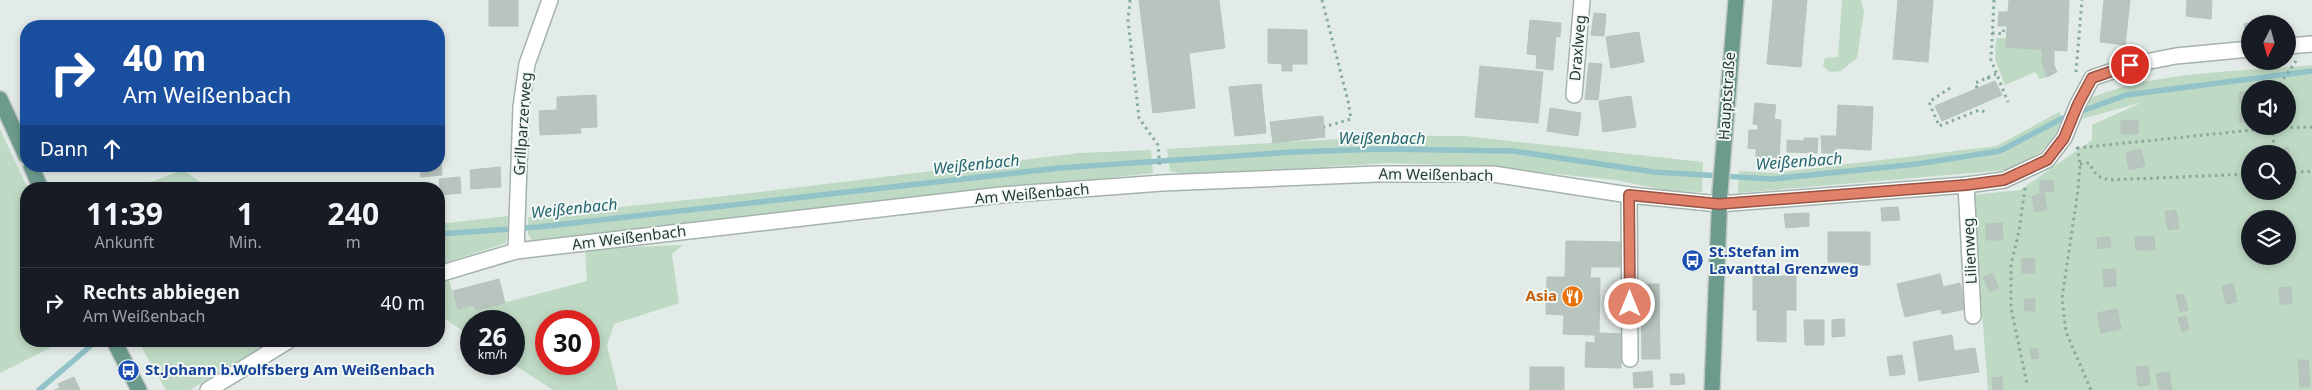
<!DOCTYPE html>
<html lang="de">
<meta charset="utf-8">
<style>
body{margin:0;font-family:"Noto Sans",sans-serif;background:#242831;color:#f1f3f6;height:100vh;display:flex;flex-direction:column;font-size:19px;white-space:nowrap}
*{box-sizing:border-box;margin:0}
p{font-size:16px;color:#9ea1a6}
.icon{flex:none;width:28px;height:28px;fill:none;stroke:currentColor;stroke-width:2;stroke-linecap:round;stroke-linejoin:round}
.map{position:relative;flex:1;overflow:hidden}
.side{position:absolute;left:20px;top:182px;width:425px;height:165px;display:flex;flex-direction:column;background:#171b24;border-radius:20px;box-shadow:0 2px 8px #0003}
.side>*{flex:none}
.banner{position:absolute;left:20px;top:20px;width:425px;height:152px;border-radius:20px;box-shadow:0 2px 8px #0003;background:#1a4fa0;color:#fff;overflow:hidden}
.needle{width:32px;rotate:186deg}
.buttons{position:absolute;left:2241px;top:15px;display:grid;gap:10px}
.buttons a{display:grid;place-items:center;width:55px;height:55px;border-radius:50%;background:#171b24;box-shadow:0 2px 8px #0003;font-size:25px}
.speed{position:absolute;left:460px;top:310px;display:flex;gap:10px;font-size:25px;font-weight:700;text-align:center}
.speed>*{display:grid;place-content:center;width:65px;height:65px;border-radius:50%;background:#171b24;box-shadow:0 2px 8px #0003;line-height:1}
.speed small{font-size:12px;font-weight:400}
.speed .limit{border:8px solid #d22;background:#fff;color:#111}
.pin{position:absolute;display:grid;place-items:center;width:42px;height:42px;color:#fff;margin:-21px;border:2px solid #fff;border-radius:50%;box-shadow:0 1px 5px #0007}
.me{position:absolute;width:55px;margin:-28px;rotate:0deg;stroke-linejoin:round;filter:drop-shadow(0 0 4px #0008)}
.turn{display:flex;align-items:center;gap:18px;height:105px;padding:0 20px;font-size:22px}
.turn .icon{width:65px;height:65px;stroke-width:2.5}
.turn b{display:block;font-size:35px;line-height:42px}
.then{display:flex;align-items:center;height:48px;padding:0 20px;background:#0003;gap:10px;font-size:19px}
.eta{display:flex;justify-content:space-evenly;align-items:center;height:85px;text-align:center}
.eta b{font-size:30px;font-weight:700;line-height:35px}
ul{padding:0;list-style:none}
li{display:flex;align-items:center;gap:15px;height:70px;padding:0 20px;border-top:1px solid #363941}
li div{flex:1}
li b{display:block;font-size:19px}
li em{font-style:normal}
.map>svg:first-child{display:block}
.green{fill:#bed9c4;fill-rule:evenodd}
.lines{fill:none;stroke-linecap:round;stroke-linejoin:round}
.stream{stroke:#91c3c9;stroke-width:5.5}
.building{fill:#b8c5bf;stroke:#b6c3bd}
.minor-casing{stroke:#a5b2ad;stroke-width:18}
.major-casing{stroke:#c2c8c6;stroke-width:18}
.path{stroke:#86ab9d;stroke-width:3;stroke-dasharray:2.5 4;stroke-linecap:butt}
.minor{stroke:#fff;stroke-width:15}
.major{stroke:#6c9b8d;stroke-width:15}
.route-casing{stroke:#935444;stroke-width:12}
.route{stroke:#e28169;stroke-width:9}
.labels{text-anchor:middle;stroke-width:4;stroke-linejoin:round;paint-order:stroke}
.street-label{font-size:15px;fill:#243a33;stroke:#f2f8f5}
.transit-label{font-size:15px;font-weight:bold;fill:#164399;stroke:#f2f8f5;text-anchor:start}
.food-label{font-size:15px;font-weight:bold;fill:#c56008;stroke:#f2f8f5;text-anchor:end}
.water-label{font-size:16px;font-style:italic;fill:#25666f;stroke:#f2f8f5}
</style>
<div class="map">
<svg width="2312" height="390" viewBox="0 0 2312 390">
<rect width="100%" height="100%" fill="#e2ebe7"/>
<g class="green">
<polygon points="1842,0 1861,0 1864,12 1857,58 1841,71 1830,72 1823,66 1825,58 1838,57"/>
<polygon points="1996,38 2007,38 2007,47 2042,49 2042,62 2047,77 2040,79 2035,72 2005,85 1995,59"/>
<path d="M2312 65V390H1988L1973 195 2020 190 2092 140V125L2143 102 2082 119 2091 98C2154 71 2243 72 2312 65ZM2250 89H2288V126H2250ZM2250 154H2288V191H2250ZM2250 219H2288V256H2250Z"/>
<path d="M2059 112 2063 118C2049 149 2039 157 2007 170L1738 193 1739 171 1774 173 1997 146Z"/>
<polygon points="0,129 28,189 26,189 26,341 64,341 0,373"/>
<polygon points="1392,136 1465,136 1703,162 1702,192 1670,191 1616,180 1487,167 1389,163 1188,175 1170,171 1167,149"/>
<polygon points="1151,150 1153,173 532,240 528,234 528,217 752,193 1080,153"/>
<polygon points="183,170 209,188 215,189 132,189"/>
<polygon points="508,216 506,243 439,265 439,224"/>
<path d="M683 245 672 254 679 303 614 324 607 345 618 390H553L513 364 514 321H471V336L439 315V282L448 278 458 309 474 305 476 310 587 281 585 249ZM546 321H589V364H546Z"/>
<polygon points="138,341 272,341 190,390 166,390"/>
</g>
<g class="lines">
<g class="stream">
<polyline points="439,234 538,227 1059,168 1293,152 1381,149 1513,151 1654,172 1772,179 1917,164 2000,151 2063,118 2126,95 2312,71"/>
<polyline points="39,390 94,343"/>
</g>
</g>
<g class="building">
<rect x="489" y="0" width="29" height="26"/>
<polygon points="1139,0 1219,0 1225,48 1189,53 1195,108 1153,113"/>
<polygon points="1773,0 1807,0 1801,67 1767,64"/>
<polygon points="1898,0 1933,0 1928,62 1893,59"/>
<polygon points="2009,0 2069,0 2067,51 2006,47 2007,26 1998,26 1999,12 2008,12"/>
<polygon points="2104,0 2130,0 2125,45 2100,42"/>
<polygon points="2187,0 2212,0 2211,19 2186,16"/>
<polygon points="1594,13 1606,14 1604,36 1591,35"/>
<polygon points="1530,20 1561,23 1560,37 1556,36 1553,70 1536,68 1537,55 1527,54"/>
<polygon points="2261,20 2262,24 2250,24 2250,36 2247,37 2244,24"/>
<polygon points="1268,29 1307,30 1307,64 1292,64 1292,71 1282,71 1282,64 1268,63"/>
<polygon points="1639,32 1644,62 1611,68 1606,37"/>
<polygon points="2042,49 2054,50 2054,65 2057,72 2047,77 2042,62"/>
<polygon points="1589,63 1602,64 1598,100 1585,99"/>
<polygon points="1480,66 1543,72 1538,123 1475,117"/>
<polygon points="1995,81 2002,95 1942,121 1935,106"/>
<polygon points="1261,84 1266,133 1235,136 1229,87"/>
<polygon points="2240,92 2250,92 2250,103 2239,102"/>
<polygon points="596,95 597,127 580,128 581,133 540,135 539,111 557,110 557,97"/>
<polygon points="1631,96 1636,127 1603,132 1599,101"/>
<polygon points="1755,103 1776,105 1774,119 1781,120 1779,163 1756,161 1756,149 1748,148 1749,130 1758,130 1758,125 1753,124"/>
<polygon points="1838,105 1873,107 1871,150 1836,148"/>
<polygon points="1550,108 1581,113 1578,136 1547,131"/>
<polygon points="2240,113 2247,113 2248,121 2240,122"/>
<polygon points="1323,116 1325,137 1273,143 1270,122"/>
<polygon points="2138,120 2138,134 2121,134 2121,121"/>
<polygon points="1821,136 1836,136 1836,153 1822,153"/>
<polygon points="1804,138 1818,138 1817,153 1787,152 1787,140 1804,141"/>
<polygon points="440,146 442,175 421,177 420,166 439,166"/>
<polygon points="2288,147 2292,162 2288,163 2288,154 2281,154 2280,149"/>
<polygon points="2141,149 2145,166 2129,170 2126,153"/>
<polygon points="500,167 501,187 471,189 470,170"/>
<polygon points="460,177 461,193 441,195 439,179"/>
<polygon points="2053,180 2054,191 2040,192 2040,181"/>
<polygon points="2044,193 2047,209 2035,212 2032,196"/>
<polygon points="1898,207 1900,220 1882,221 1881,208"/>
<polygon points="2176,210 2179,228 2168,230 2165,212"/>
<polygon points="1809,213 1809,226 1786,228 1784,214"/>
<polygon points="2002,223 2003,240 1986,240 1986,224"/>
<polygon points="1828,232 1870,232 1870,265 1852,265 1852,262 1828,262"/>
<polygon points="2154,236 2155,250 2136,250 2135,237"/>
<polygon points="2110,237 2111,247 2098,249 2097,238"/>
<polygon points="1566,241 1622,242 1622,267 1591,267 1590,278 1600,278 1599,333 1622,334 1621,368 1585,367 1586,342 1595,343 1595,335 1563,334 1564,315 1546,314 1547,277 1565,277"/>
<polygon points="2034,258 2035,273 2022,273 2022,259"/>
<polygon points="2116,269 2116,286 2104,287 2103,270"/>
<polygon points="1992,273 1999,288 1990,292 1983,277"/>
<polygon points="1940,274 1943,287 1960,283 1966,309 1942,314 1941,309 1905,317 1897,284"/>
<rect x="1753" y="276" width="43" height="34"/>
<polygon points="499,279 505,303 476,310 474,305 458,309 453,291"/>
<polygon points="2233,283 2237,302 2226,304 2222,286"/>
<polygon points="1641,284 1659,284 1660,359 1642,359"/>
<polygon points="2291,287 2292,304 2280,304 2279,288"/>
<polygon points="2184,294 2188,310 2180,312 2176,295"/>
<polygon points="2024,299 2035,299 2035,311 2025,311"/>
<polygon points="2117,309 2121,329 2101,333 2097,313"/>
<polygon points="1757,310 1786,310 1786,342 1757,341"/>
<polygon points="2186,316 2189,329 2182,332 2178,318"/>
<polygon points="1844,319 1845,336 1832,337 1832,320"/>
<polygon points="1804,320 1824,320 1824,345 1805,345"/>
<polygon points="1952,335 1954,351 1975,348 1979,372 1919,381 1913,342"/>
<polygon points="2037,348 2039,358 2032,359 2030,349"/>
<polygon points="1902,355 1905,374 1890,376 1887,357"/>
<polygon points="2298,360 2308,360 2310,387 2300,387"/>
<polygon points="2148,366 2150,385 2138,386 2136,367"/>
<rect x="1530" y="367" width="34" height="23"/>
<polygon points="1652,371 1653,387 1634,388 1633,373"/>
<polygon points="2169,372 2172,390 2159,390 2156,374"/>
<polygon points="1670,374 1684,374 1685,384 1671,385"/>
<polygon points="74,377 80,390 54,390 60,388 58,384"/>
<polygon points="2002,377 2003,390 1993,390 1992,378"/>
</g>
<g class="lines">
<defs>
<g id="minor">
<polyline points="2288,46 2312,44"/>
<polyline points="1574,95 1582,0"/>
<polyline points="1966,185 1973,316"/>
<polyline points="1629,195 1630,359"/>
<polyline points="516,251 521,107 527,64 550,0"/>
<polyline points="439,274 516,251 1001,195 1162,183 1377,174 1493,174 1629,195 1719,204 1966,185 2004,180 2047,160 2064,138 2078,104 2092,78 2130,65 2176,56 2250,49"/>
<polyline points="208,390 288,341"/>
</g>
<g id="major">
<polyline points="0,99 26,156"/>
<polyline points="31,166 41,189"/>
<polyline points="114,341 139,390"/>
<polyline points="1712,390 1720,192 1736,0"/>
</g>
</defs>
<use href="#minor" class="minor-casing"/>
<use href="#major" class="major-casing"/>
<g class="path">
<polyline points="1130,0 1128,20 1139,118 1158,145 1160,168"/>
<polyline points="1322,0 1348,101 1351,119 1324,127"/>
<polyline points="1994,0 1991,60 2008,102"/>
<polyline points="1992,33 2003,34 2004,26"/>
<polyline points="2076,72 2082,0"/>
<polyline points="1988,77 1990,83"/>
<polyline points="1950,88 1929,102 1939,126 1979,110 1986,112"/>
<polyline points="1977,88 1975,83 1996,74"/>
<polyline points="2270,89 2270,86 2280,84 2296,61"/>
<polyline points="2272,127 2275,154"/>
<polyline points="2077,147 2080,164 2078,190 2062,298 2066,332 2091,390"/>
<polyline points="2077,148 2272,128 2312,127"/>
<polyline points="2080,164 2089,163 2097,176 2109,180 2250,174"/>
<polyline points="2288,173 2312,171"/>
<polyline points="2025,188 2019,231 2011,265 2011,308 2027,384"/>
</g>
<use href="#minor" class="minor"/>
<use href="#major" class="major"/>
</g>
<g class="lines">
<defs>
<polyline id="route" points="1630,304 1629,195 1719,204 1966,185 2004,180 2047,160 2064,138 2078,104 2092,78 2130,65"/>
</defs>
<use href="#route" class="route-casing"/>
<use href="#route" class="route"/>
</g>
<defs>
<symbol id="bus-disc" viewBox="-11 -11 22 22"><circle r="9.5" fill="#1a4fb4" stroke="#f2f8f5"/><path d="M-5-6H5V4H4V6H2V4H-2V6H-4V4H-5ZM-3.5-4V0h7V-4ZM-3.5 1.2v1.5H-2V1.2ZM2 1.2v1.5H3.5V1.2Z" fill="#fff"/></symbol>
<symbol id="restaurant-disc" viewBox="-11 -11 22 22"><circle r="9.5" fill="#e8710a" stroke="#f2f8f5"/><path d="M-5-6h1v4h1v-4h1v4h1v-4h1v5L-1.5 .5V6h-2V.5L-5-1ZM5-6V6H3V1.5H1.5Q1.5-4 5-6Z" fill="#fff"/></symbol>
</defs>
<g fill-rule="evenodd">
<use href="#bus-disc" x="1680" y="248" width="25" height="25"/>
<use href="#restaurant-disc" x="1560" y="284" width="25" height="25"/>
<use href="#bus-disc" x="116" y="358" width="25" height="25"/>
</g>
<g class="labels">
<g class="street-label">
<text transform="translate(1578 48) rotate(-85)" y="5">Draxlweg</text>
<text transform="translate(1727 96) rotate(-86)" y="5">Hauptstraße</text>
<text transform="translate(523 124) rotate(-86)" y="5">Grillparzerweg</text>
<text transform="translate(1436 175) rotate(1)" y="5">Am Weißenbach</text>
<text transform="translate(1032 194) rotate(-5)" y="5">Am Weißenbach</text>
<text transform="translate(629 238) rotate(-7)" y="5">Am Weißenbach</text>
<text transform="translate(1970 251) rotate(-93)" y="5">Lilienweg</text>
</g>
<g class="transit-label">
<text x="1709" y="257">St.Stefan im<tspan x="1709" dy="17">Lavanttal Grenzweg</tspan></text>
<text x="145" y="375">St.Johann b.Wolfsberg Am Weißenbach</text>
</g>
<g class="food-label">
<text x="1557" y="301">Asia</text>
</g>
<g class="water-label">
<text x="1382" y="144">Weißenbach</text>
<text transform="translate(1799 161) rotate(-4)" y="6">Weißenbach</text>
<text transform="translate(976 164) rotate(-6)" y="6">Weißenbach</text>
<text transform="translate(574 208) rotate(-6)" y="6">Weißenbach</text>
</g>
</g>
</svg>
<div class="buttons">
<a><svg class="needle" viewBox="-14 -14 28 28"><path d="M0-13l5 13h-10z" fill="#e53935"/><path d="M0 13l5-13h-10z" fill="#9ea1a6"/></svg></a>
<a><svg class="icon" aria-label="sound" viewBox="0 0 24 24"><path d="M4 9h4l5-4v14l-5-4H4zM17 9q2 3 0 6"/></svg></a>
<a><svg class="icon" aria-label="search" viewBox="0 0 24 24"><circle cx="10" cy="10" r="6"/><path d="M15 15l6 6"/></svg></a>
<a><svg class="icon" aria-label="layers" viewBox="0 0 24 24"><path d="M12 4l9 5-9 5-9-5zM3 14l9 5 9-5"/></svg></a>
</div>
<div class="speed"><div>26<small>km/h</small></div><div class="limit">30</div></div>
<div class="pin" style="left:2130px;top:65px;background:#d93025"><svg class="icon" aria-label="arrive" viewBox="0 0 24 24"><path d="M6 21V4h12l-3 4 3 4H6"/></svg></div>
<svg class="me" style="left:1630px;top:304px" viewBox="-20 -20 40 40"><circle r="17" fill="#e28169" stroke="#fff" stroke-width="3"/><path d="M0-11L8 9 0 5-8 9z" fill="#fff"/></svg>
<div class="banner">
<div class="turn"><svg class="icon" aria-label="right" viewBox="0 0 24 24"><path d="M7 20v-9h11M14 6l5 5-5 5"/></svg><div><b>40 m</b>Am Weißenbach</div></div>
<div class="then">Dann<svg class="icon" aria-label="ahead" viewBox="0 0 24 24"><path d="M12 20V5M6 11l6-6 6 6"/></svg></div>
</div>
<section class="side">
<div class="eta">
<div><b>11:39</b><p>Ankunft</p></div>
<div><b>1</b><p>Min.</p></div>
<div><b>240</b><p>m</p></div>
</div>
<ul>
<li><svg class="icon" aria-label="right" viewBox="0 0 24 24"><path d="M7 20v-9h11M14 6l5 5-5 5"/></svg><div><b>Rechts abbiegen</b><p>Am Weißenbach</p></div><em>40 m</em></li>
</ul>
</section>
</div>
